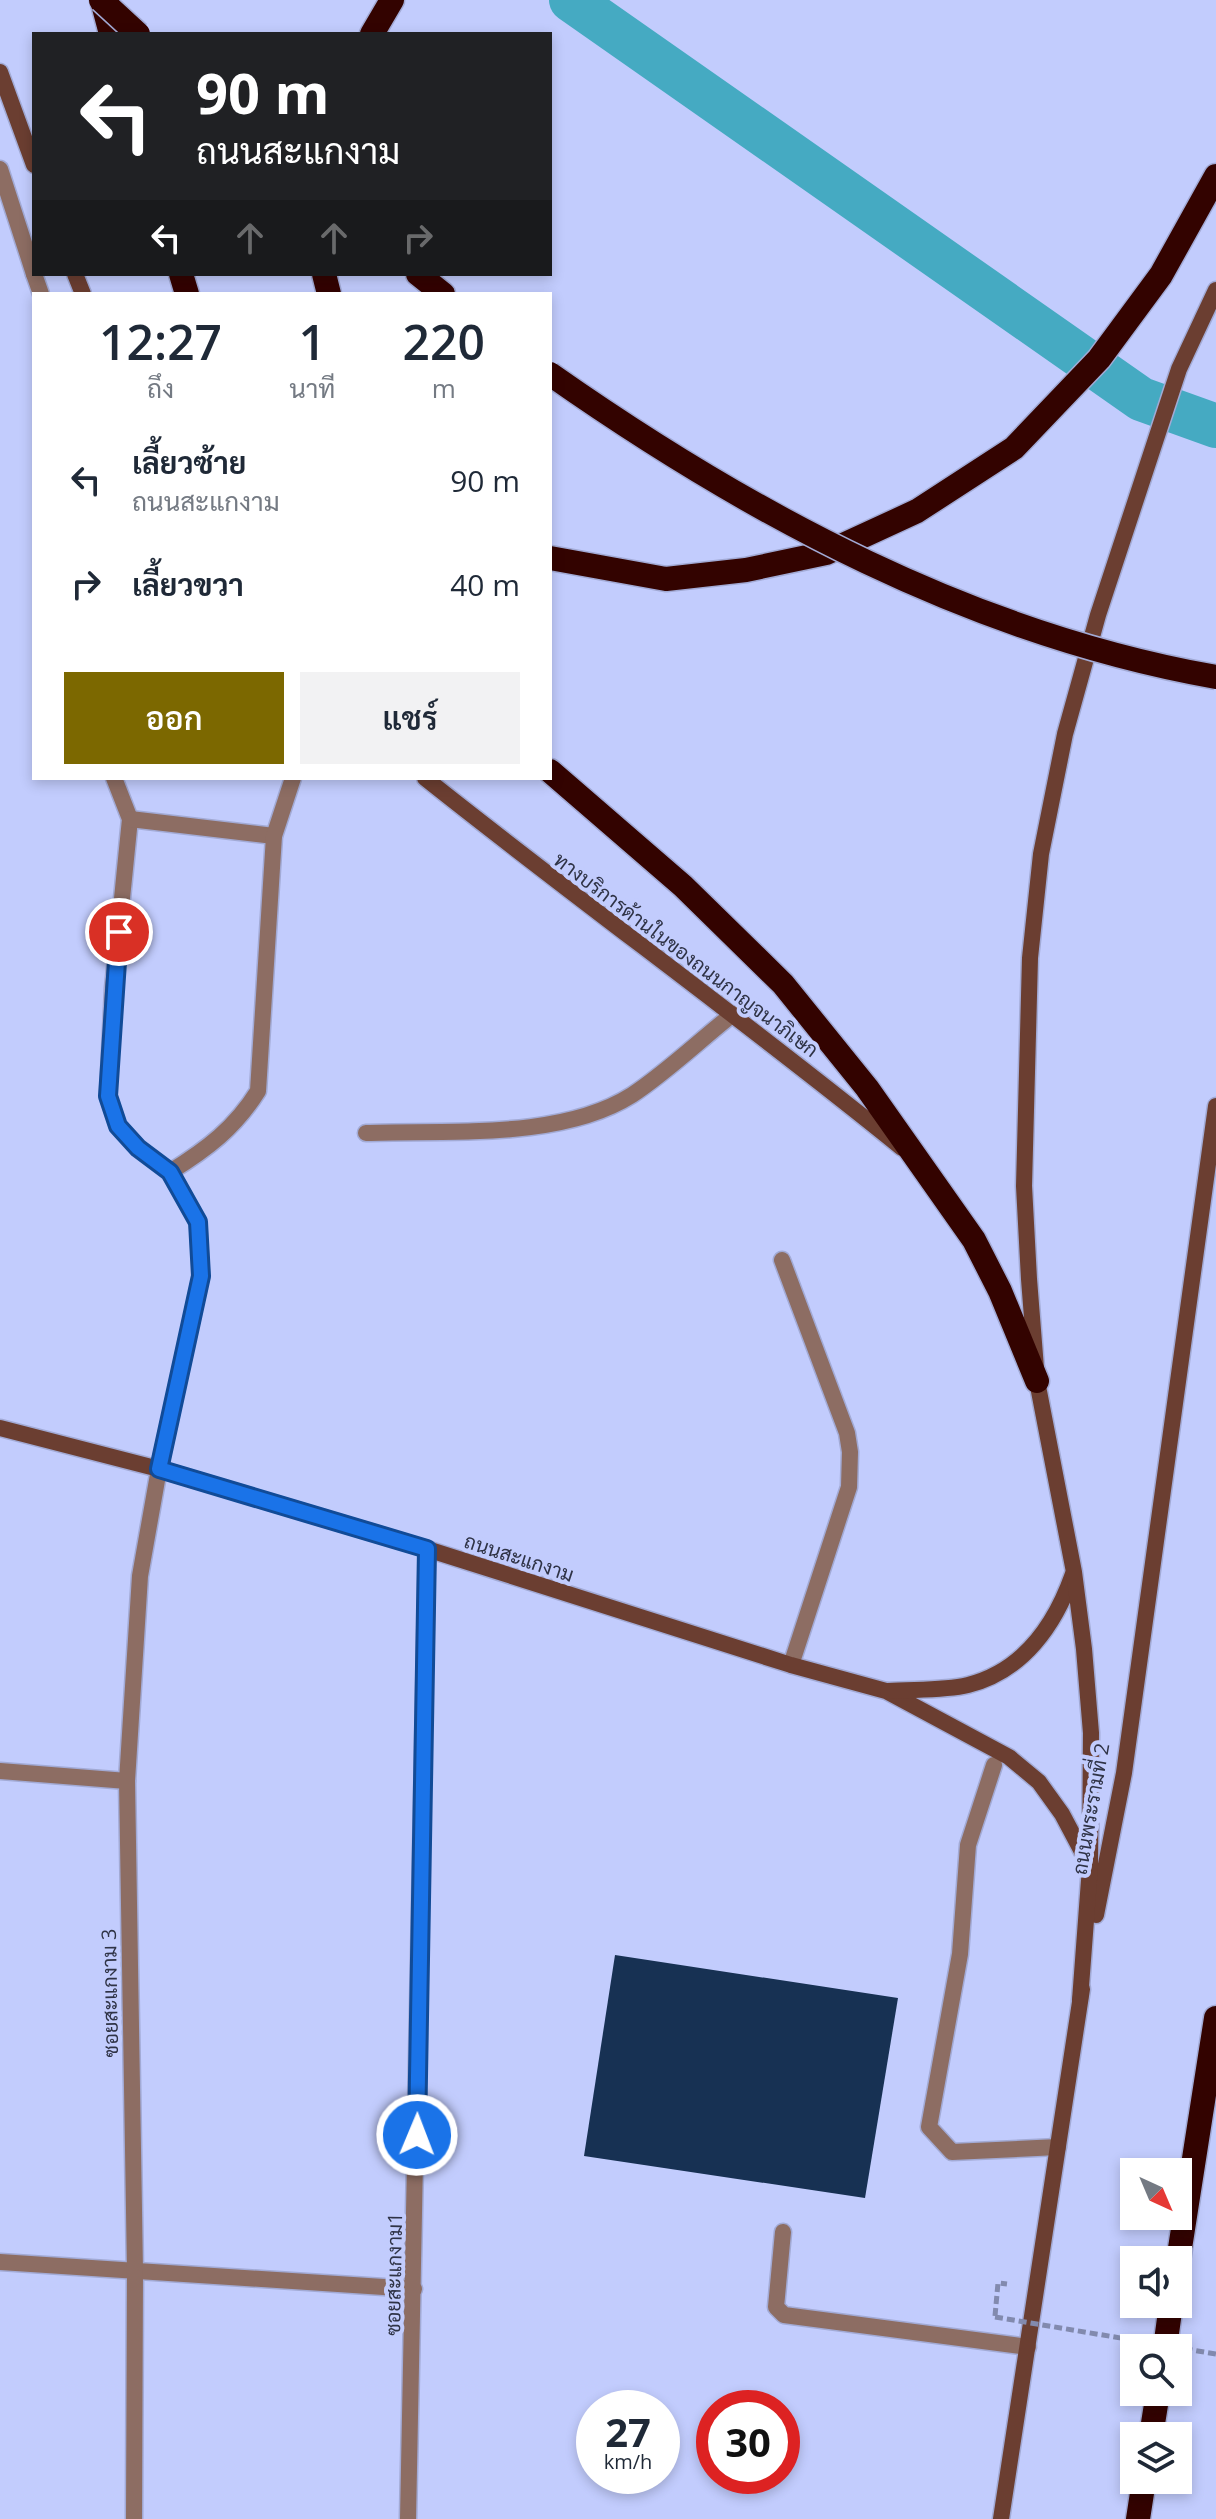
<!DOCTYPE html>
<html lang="th">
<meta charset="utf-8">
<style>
body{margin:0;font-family:"Open Sans",Sarabun,sans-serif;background:#f2f2f3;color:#1f2937;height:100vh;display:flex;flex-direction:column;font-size:30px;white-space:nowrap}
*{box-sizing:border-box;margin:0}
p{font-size:26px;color:#747a83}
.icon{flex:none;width:44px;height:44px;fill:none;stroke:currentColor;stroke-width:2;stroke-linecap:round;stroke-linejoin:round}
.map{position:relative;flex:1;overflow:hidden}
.panel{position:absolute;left:32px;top:292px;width:520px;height:488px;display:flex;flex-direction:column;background:#fff;border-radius:0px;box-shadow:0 4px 12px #0003}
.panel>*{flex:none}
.guide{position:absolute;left:32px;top:32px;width:520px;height:244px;border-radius:0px;box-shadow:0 4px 12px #0003;background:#202124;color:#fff;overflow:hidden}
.needle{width:52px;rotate:136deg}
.buttons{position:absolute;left:1120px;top:2158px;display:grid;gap:16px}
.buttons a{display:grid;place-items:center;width:72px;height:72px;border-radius:0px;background:#fff;box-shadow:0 4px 12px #0003;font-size:40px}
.speed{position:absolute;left:576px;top:2390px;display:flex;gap:16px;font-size:40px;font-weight:700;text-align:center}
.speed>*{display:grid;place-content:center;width:104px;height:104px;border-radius:50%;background:#fff;box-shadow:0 4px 12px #0003;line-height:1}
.speed small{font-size:20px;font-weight:400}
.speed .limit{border:12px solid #d22;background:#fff;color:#111}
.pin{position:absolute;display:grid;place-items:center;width:68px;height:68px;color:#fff;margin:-34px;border:4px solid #fff;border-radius:50%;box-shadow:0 2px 8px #0007}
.me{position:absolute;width:88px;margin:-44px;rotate:1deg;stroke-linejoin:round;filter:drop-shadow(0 0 6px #0008)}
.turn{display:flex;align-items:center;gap:28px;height:168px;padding:0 32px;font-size:36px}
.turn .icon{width:104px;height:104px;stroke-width:2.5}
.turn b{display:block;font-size:56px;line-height:68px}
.lanes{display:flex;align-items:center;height:76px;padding:0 32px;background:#0003;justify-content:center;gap:40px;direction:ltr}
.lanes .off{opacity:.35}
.eta{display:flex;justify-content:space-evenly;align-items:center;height:136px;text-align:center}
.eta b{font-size:48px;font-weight:600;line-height:56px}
.button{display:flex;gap:16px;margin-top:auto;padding:16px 32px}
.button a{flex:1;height:92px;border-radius:0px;background:#7c6800;color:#fff;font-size:32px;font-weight:600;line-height:92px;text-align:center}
.button a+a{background:#f2f2f3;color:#1f2937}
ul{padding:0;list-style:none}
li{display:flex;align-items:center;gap:24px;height:104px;padding:0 32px}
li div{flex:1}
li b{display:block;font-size:30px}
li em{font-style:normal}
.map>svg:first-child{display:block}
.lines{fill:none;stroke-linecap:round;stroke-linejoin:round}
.canal{stroke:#45aac2;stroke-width:44}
.building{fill:#173153}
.lane-casing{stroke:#a2aad5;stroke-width:19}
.street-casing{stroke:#a2aad5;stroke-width:19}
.secondary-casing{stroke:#a2aad5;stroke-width:19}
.highway-casing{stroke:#a2aad5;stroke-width:27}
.path{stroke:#828aae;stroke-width:5;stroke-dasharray:8 4;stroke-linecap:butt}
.lane{stroke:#8d6d63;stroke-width:16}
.street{stroke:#8d6d63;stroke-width:16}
.secondary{stroke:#6b3e31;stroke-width:16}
.highway{stroke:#330300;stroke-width:24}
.highway-bridge-casing{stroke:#a2aad5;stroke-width:27;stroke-linecap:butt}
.path-bridge{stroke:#828aae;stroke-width:5;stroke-dasharray:8 4;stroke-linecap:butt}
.highway-bridge{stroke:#330300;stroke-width:24}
.route-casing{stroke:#114b97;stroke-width:20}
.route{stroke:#1a73e8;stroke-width:14}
.labels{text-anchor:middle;stroke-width:8;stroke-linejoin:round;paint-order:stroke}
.street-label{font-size:20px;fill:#2f3346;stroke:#c2ccfd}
</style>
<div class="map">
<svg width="1216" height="2519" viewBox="0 0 1216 2519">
<rect width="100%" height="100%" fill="#c2ccfd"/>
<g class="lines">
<polyline class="canal" points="571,0 1141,399 1216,426"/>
</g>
<polygon class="building" points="615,1955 898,1998 865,2198 584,2156"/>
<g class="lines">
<defs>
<g id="lane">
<polyline points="0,169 34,274"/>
<polyline points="34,274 41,294"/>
<polyline points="114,778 130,819 113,988 108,1096 118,1126 138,1148 170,1172 198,1222 201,1276 159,1469"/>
<polyline points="130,819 274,836"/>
<path d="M366 1133C448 1130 561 1140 632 1095 667 1072 700 1040 733 1014"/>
<path d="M170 1172C207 1149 235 1128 258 1091L274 836 293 778"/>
<polyline points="782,1260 847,1433 850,1452 849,1487 791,1665"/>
<polyline points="994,1765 968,1845 960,1954 929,2127 952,2152 1058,2147"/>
<polyline points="783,2232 776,2307 784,2315 1028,2347"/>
</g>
<g id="street">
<polyline points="0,1771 127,1781"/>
<polyline points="0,2262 414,2289"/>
<polyline points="134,2519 135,2271 127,1781 140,1576 159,1469"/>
<polyline points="408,2519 427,1549"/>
</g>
<g id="secondary">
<polyline points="0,72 34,165"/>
<polyline points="75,274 83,294"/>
<path d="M425 778C583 904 746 1021 902 1148"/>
<polyline points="0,1428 159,1469 427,1549 791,1665 886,1691 1009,1757 1039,1782 1062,1814 1088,1863"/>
<path d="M888 1691C913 1689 943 1691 968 1685 1023 1671 1055 1625 1073 1574"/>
<polyline points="1096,1915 1124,1773 1216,1106"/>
<polyline points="1080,2000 1090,1867 1091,1733 1084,1649 1074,1572 1037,1381 1029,1279 1024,1186 1030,958 1041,854 1065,734 1098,615 1179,369 1216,290"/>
<polyline points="1001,2519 1082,1989"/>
</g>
<g id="highway">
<polyline points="102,0 111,34"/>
<polyline points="372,34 392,0"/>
<polyline points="181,274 187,294"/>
<polyline points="324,274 329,294"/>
<polyline points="418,274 443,294"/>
<polyline points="550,558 666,579 746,570 826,553 917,511 1014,448 1099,359 1161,275 1216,176"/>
<polyline points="550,771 683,886 783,984 867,1088 974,1240 1000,1291 1037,1381"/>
<polyline points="1178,2261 1216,2018"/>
<polyline points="1165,2348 1171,2304"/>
<polyline points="1151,2436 1158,2392"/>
<polyline points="1138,2519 1144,2480"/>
</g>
</defs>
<use href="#lane" class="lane-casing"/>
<use href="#street" class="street-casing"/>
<use href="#secondary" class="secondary-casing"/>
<use href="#highway" class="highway-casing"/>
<polyline class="path" points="995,2316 998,2283 1007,2284"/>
<use href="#lane" class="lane"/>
<use href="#street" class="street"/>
<use href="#secondary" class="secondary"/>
<use href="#highway" class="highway"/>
<defs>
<g id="highway-bridge">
<polyline points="101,0 138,34"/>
<path d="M550 374C751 515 973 634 1216 677"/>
</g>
</defs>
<use href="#highway-bridge" class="highway-bridge-casing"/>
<polyline class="path-bridge" points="995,2317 1216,2354"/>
<use href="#highway-bridge" class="highway-bridge"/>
</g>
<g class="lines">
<defs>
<polyline id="route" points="119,932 108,1096 118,1126 138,1148 170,1172 198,1222 201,1276 159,1469 427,1549 417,2135"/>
</defs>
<use href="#route" class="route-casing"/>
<use href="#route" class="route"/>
</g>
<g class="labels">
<g class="street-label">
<text transform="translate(686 955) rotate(37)" y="7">ทางบริการด้านในของถนนกาญจนาภิเษก</text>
<text transform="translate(519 1558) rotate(18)" y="7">ถนนสะแกงาม</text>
<text transform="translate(1091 1809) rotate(-80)" y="7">ถนนพระรามที่ 2</text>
<text transform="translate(110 1993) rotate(-91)" y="7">ซอยสะแกงาม 3</text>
<text transform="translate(394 2274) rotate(-89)" y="7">ซอยสะแกงาม1</text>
</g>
</g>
</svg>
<div class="buttons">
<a><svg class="needle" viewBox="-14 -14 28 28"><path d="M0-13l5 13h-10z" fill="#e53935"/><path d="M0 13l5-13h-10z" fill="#747a83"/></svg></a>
<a><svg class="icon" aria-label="sound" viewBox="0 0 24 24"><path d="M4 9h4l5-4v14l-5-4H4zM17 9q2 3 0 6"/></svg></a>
<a><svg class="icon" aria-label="search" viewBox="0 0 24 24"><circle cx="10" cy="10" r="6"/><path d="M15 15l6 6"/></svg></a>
<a><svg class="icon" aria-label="layers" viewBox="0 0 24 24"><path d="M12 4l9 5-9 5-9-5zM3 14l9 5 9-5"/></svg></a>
</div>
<div class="speed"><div>27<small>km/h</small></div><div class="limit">30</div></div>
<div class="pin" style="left:119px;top:932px;background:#d93025"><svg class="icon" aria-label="arrive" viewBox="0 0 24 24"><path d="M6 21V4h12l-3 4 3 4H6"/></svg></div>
<svg class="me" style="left:417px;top:2135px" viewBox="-20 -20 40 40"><circle r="17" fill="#1a73e8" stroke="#fff" stroke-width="3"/><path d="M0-11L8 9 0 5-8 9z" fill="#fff"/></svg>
<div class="guide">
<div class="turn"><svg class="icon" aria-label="left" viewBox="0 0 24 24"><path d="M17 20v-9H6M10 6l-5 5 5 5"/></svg><div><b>90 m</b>ถนนสะแกงาม</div></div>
<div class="lanes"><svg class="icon" aria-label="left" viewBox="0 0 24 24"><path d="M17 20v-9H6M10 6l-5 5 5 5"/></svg><svg class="icon off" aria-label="ahead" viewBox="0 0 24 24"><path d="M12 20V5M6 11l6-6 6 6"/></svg><svg class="icon off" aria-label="ahead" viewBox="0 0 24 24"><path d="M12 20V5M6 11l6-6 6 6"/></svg><svg class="icon off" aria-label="right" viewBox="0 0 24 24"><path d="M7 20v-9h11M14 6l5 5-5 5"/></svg></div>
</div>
<section class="panel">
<div class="eta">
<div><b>12:27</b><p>ถึง</p></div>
<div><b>1</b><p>นาที</p></div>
<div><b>220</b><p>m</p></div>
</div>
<ul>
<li><svg class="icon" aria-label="left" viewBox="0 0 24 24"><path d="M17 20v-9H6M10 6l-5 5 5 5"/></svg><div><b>เลี้ยวซ้าย</b><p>ถนนสะแกงาม</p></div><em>90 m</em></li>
<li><svg class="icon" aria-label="right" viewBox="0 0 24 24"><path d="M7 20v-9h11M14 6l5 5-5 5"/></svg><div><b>เลี้ยวขวา</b></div><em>40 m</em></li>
</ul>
<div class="button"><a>ออก</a><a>แชร์</a></div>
</section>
</div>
